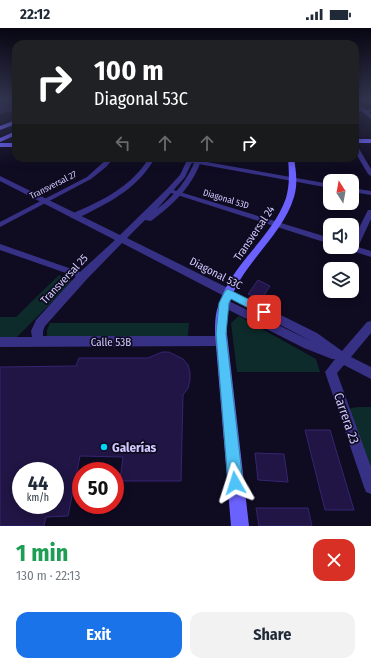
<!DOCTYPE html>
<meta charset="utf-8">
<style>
body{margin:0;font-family:"Fira Sans Condensed",sans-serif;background:#f2f2f3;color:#1f2937;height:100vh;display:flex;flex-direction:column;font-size:15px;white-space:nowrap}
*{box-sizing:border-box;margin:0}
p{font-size:13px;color:#747a83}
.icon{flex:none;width:22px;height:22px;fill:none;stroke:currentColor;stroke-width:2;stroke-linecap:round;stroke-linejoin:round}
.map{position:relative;height:498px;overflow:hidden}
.side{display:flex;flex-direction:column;background:#fff;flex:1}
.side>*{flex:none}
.banner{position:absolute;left:12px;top:12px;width:347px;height:122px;border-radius:12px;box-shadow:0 2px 10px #0003;background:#202124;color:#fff;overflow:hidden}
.needle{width:26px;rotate:349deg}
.tools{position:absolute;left:323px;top:146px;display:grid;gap:8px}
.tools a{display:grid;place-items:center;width:36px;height:36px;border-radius:8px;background:#fff;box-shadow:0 2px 10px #0003;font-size:20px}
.speed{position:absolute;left:12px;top:434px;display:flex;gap:8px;font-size:20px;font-weight:700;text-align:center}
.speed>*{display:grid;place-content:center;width:52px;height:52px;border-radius:50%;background:#fff;box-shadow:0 2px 10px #0003;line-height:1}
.speed small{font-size:10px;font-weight:400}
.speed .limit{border:6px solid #d22;background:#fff;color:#111}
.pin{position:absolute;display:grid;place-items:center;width:34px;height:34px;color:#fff;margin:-17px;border-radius:8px;box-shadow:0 2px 6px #0006}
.me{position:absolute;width:44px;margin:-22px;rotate:354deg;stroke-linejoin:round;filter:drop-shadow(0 0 3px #0008)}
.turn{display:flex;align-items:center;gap:14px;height:84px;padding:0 16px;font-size:18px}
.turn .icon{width:52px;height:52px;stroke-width:2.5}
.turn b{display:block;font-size:28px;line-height:34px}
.lanes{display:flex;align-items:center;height:38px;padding:0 16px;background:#0003;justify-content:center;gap:20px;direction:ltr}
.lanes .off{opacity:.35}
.round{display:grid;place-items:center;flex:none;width:42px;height:42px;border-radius:12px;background:#f2f2f3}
.summary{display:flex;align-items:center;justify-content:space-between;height:68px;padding:0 16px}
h1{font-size:24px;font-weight:700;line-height:30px;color:#1e9e55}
.cta{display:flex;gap:8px;margin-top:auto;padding:8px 16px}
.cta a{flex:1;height:46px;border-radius:12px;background:#1a73e8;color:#fff;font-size:16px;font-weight:700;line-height:46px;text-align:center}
.cta a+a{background:#f2f2f3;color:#1f2937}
.status{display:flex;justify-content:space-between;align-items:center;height:28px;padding:0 20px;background:#fff;direction:ltr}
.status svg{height:11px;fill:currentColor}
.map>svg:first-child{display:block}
.green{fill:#0d2b2b}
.building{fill:#201544;stroke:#362572;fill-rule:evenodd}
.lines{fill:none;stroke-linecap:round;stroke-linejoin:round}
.minor{fill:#373185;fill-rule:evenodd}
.tertiary{fill:#373185;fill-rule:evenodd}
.secondary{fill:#6b61ff;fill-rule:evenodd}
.route{fill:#4fc3f7;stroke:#337fa1}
.poi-dot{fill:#00d5f5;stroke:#0f0b21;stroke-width:1.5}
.labels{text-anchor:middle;stroke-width:3.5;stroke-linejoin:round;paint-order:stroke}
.far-street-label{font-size:9px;fill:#d2caff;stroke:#0f0b21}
.street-label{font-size:11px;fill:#d2caff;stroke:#0f0b21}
.near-street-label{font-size:13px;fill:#d2caff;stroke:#0f0b21}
.near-poi-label{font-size:13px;font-weight:bold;fill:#d2caff;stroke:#0f0b21;text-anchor:start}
</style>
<div class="status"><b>22:12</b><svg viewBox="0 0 49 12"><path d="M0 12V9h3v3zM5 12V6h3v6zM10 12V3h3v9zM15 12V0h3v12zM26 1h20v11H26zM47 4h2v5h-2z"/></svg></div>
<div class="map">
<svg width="371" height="498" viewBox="0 0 371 498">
<rect width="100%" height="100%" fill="#0f0b21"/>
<g class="green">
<polygon points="59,247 73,253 17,309 0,309 0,289 16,289"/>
<polygon points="239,288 316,331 320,344 237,344 231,295"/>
<polygon points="50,295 189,295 188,308 47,308 47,302"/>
<polygon points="358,379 371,379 371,447 349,384 351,380"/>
</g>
<g class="building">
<polygon points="0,71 16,71 16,81 0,85"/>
<polygon points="258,252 270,258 262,270 259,268 258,270 248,266"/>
<path d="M162 324H169L183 331 188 337 190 344V352L188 360 183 367 181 453H120L123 429 80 428 68 488 46 489 44 498H0V339L76 338 79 330H148ZM21 443H55V477H21Z"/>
<polygon points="305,402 330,402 354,482 325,482"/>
<polygon points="255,425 284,426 288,454 258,452"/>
<polygon points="256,480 308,480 312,498 259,498"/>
</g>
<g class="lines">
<g class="minor">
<polygon points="355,81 371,82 371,84 355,83"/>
<polygon points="355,117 358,119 371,141 371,148 368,146 355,124"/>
<polygon points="108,130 114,130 106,139 91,151 0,199 0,194 87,149"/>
<path d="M149 130H155C140 156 118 170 92 183 86 186 78 191 71 190V186C102 173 131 159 149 130Z"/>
<polygon points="190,131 330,156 330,160 188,134 188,132"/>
<polygon points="352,160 371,163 371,167 352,164"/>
<polygon points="170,161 330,210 330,216 168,164 168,162"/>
<polygon points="368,182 371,182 371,191 358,219 371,223 371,229 346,221 345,219 352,219 352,214"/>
<polygon points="0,216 86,246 87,248 83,251 0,222"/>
<polygon points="228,261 317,305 342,323 367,294 371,293 371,305 351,329 371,339 371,351 344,337 337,345 371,439 371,466 366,464 364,459 325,344 335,331 332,331 304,320 221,278 219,275 221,272 224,271 227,272 313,314 225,268 223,265 225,262"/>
</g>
<g class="tertiary">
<polygon points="355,73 371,86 371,91 355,77"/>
<path d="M188 130H194L185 149 157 181C175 167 188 152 196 130H202C193 158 174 176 151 193L145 192 127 210 232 262 233 265 232 268 228 269 224 268 122 215 87 251 45 298 43 303V308H222L226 309 228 313 226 317 222 318 0 319V309H32L31 303 36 292 79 245 115 212 0 153V148L120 207 167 161 180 147Z"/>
</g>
<g class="secondary">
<polygon points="16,92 16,96 0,102 0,98"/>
<polygon points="16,103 16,107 0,114 0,110"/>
<rect x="355" y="111" width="16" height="4"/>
<rect x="0" y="115" width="16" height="4"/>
<path d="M288 130H294C296 143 298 156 294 169 282 209 241 236 229 276 226 285 227 296 227 306L249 498H231L215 306C215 296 215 285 219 276 232 235 272 210 286 170 290 156 289 144 288 130Z"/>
</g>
</g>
<linearGradient id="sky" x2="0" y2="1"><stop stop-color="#080612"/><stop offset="0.51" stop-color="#31344e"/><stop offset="1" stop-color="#31344e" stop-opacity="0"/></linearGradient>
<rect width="371" height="140" fill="url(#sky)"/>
<polygon class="route" points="228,261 268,281 269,284 268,287 264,288 231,271 229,275 226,306 243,455 241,460 235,463 230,460 228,455 216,306 219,275 225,263"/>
<circle class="poi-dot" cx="104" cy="419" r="4"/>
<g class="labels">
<g class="far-street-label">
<text transform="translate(53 157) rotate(-27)" y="3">Transversal 27</text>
<text transform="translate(226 171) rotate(17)" y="3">Diagonal 53D</text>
</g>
<g class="street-label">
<text transform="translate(254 205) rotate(-56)" y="4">Transversal 24</text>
<text transform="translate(216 245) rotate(27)" y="4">Diagonal 53C</text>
<text transform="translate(64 251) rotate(-47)" y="4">Transversal 25</text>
<text x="111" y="318">Calle 53B</text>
</g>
<g class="near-street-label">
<text transform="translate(347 390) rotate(71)" y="5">Carrera 23</text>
</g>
<g class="near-poi-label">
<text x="112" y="424">Galerías</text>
</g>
</g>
</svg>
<div class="tools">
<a><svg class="needle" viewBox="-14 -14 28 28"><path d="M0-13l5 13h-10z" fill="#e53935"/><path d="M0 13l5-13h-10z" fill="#747a83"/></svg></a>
<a><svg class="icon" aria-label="sound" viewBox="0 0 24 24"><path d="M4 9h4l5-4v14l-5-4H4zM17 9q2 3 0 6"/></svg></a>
<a><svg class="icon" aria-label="layers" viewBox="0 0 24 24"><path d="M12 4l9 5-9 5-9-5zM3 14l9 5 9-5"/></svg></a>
</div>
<div class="speed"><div>44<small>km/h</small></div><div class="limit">50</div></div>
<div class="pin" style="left:264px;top:284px;background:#d93025"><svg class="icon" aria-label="arrive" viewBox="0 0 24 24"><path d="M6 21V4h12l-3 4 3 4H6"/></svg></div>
<svg class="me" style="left:235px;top:455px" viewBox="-20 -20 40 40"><path d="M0-17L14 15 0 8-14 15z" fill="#4fc3f7" stroke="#fff" stroke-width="4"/></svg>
<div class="banner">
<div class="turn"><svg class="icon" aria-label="right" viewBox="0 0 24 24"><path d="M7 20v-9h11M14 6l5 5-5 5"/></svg><div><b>100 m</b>Diagonal 53C</div></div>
<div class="lanes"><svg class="icon off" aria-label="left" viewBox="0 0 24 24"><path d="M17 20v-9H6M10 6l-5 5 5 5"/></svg><svg class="icon off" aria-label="ahead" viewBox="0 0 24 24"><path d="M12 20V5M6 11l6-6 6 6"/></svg><svg class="icon off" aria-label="ahead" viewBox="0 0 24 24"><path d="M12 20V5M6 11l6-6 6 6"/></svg><svg class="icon" aria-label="right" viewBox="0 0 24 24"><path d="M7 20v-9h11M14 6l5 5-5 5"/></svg></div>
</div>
</div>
<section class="side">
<div class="summary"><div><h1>1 min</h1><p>130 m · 22:13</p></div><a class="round" style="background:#d93025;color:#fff"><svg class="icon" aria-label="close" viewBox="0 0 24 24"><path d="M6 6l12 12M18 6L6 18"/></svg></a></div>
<div class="cta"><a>Exit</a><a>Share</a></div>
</section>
